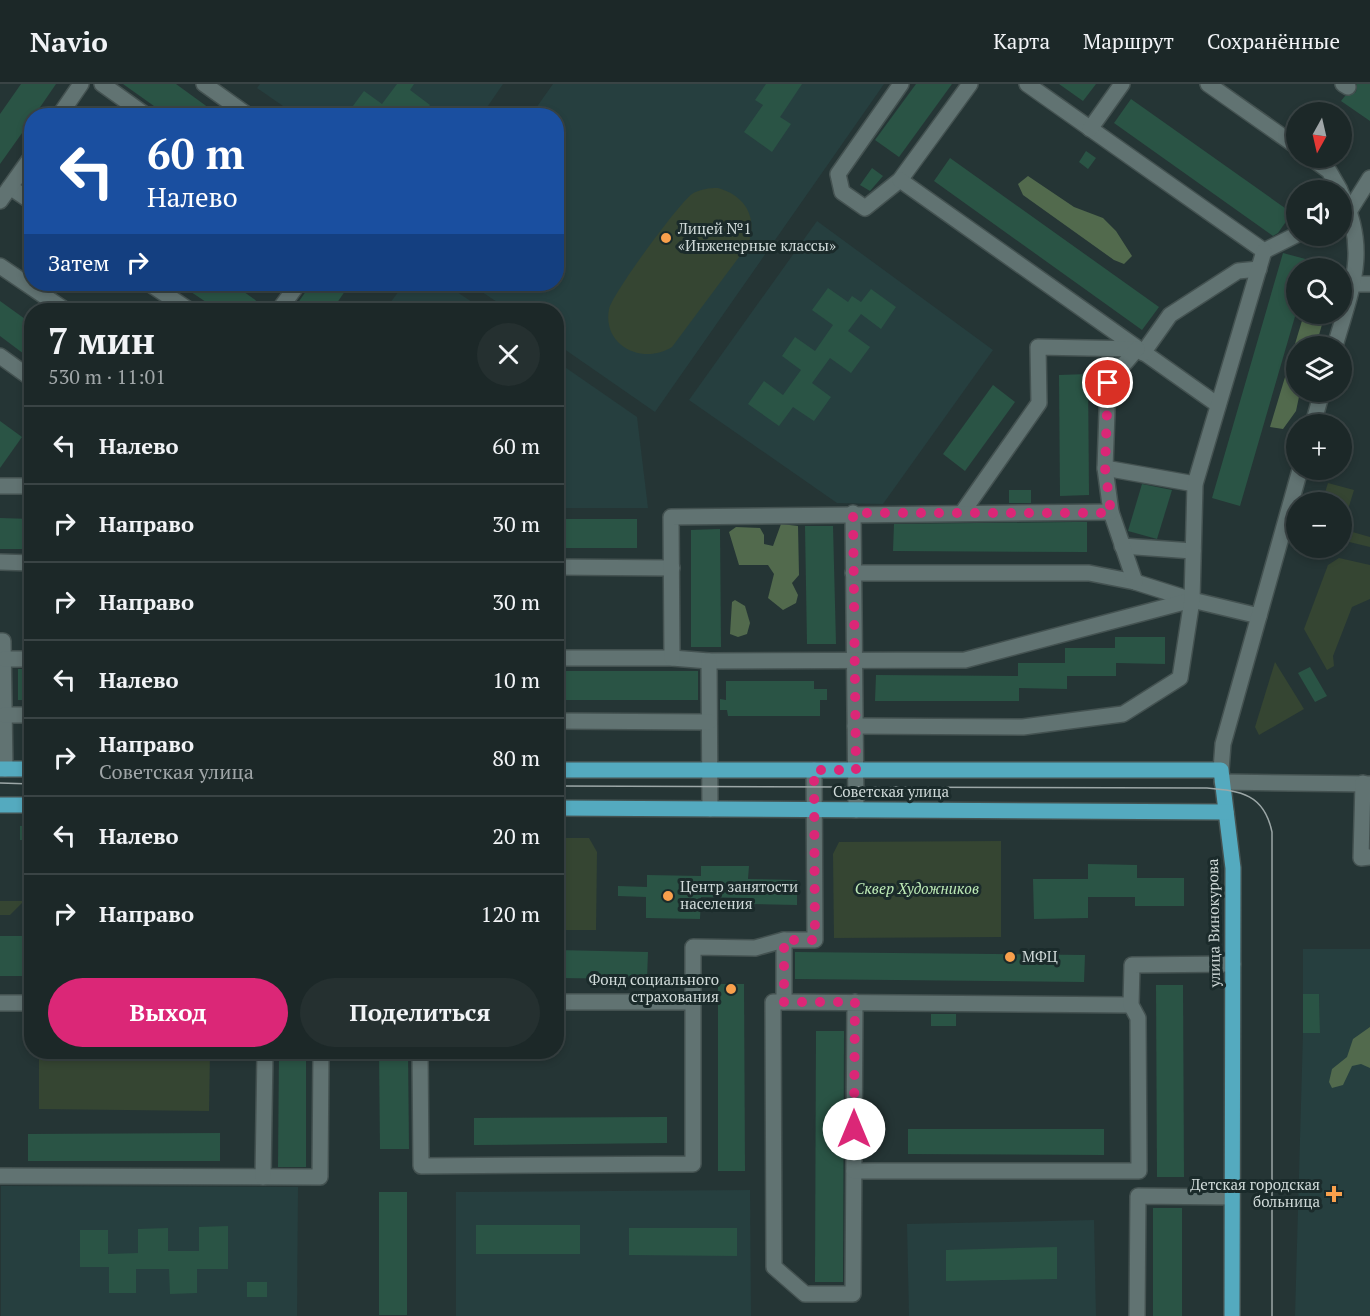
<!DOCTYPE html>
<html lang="ru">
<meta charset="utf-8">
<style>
body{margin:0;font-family:"PT Serif",serif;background:#253030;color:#f1f3f6;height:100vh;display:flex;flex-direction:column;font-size:22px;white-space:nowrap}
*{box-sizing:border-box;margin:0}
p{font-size:20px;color:#a0a6a8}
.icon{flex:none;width:33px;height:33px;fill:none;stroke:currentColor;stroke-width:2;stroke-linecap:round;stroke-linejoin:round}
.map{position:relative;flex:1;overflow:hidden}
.drawer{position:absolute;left:24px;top:219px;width:540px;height:756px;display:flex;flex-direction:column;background:#1c2828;border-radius:24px;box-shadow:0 3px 9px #0003,0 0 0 2px #3a4445}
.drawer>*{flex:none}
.top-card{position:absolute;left:24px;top:24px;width:540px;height:183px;border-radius:24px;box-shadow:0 3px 9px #0003,0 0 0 2px #3a4445;background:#1a4fa0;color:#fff;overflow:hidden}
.needle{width:39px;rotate:188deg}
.buttons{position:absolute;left:1286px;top:18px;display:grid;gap:12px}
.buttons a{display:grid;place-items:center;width:66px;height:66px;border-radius:50%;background:#1c2828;box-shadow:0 3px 9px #0003,0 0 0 2px #3a4445;font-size:30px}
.pin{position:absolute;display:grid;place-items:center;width:51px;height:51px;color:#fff;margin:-26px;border:3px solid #fff;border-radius:50%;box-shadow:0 2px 6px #0007}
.me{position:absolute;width:66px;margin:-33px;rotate:0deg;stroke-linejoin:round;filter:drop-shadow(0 0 4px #0008)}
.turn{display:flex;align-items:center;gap:21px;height:126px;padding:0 24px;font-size:27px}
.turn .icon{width:78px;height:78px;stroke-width:2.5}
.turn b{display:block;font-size:42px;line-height:51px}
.then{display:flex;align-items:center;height:57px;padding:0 24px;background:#0003;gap:12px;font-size:22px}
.round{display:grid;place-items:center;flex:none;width:63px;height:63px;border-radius:32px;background:#253030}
.overview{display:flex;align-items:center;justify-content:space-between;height:102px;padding:0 24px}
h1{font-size:36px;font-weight:600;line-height:45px}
.action{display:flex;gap:12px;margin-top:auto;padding:12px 24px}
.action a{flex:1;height:69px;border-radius:36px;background:#db2777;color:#fff;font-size:24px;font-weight:600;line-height:69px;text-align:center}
.action a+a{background:#253030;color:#f1f3f6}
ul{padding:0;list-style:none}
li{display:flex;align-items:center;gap:18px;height:78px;padding:0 24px;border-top:2px solid #3a4445}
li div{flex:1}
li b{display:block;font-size:22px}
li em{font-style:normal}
header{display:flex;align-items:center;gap:36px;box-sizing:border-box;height:84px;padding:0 30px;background:#1c2828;border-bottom:2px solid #3a4445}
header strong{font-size:28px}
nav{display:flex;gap:33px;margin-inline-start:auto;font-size:21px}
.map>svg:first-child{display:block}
.built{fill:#263f3f}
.green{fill:#354532}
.forest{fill:#526a4d}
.building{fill:#2a5445}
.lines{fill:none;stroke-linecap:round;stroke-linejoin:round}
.minor-casing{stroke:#445251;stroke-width:18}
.major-casing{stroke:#445251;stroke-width:18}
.minor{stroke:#617372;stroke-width:15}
.major{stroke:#54aabf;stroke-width:15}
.tram{stroke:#9ca7a7;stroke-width:1.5}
.route{stroke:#db2777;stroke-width:10;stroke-dasharray:0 18}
.poi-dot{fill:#f9a04c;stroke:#1b2b2b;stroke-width:2}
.labels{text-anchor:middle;stroke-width:6;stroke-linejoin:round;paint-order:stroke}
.poi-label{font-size:15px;fill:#d0dad9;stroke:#1b2b2b;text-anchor:start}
.street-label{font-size:15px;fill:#d0dad9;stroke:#1b2b2b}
.park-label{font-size:15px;font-style:italic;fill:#bdeab6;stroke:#1b2b2b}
</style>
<header>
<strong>Navio</strong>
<nav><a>Карта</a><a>Маршрут</a><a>Сохранённые</a></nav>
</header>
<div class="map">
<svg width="1370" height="1232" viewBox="0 0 1370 1232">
<rect width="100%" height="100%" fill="#253535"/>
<g class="built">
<polygon points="260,0 503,0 481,32 296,31 257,4"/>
<polygon points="553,0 884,0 655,328 557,260 556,226 509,226 470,200 556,200 556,32 531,31"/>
<polygon points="817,137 993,266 883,420 837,419 689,316"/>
<polygon points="404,200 445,200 484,226 385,226"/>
<polygon points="556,277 637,333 648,424 557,424"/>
<polygon points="1303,865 1370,865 1370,1232 1295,1232 1303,949 1320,948 1319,910 1303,910"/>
<polygon points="1,1102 298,1103 297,1232 1,1232"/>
<polygon points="750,1106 751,1232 456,1232 456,1108"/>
<polygon points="1094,1136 1096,1232 909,1232 907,1140"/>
</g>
<g class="green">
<path d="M718 104C746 112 758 134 748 161L672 263C644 281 602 263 609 225 612 210 679 119 692 110 700 105 709 104 718 104Z"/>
<polygon points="1328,399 1354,406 1342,445 1370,453 1370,463 1341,456 1341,418 1322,418"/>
<polygon points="1339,474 1370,481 1370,515 1352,523 1333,572 1334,582 1327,586 1304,545 1328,481"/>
<polygon points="1275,578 1304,625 1259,651 1255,643"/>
<polygon points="557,754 589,754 597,768 596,846 557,846"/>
<polygon points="1001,757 1001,853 834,854 833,770 839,758"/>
<polygon points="0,817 24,817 10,831 0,831"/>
<polygon points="39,968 210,968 209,1027 39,1025"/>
</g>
<g class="forest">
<polygon points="1028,92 1074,123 1103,134 1116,147 1132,172 1124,180 1114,176 1023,111 1018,100"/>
<polygon points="1304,230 1325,230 1317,258 1316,262 1296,262 1296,308 1300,308 1296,327 1283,345 1270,343"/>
<polygon points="781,440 798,442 799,491 792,499 798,511 796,519 783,526 768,514 774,490 768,481 739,481 729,448 736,443 760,444 764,451 764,460 773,462"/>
<polygon points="735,516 745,522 750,539 747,550 738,553 730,550 732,518"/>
<polygon points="1370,943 1370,984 1361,980 1352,982 1343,1001 1332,1004 1329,998 1332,985 1347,973 1353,955"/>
</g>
<g class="building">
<polygon points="21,0 56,0 34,32 32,32 32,35 0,80 0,30"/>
<polygon points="123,0 176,0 220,32 168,32"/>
<polygon points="397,0 414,0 410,6 430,21 422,32 359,32 350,26 364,7 382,20"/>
<polygon points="766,0 802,0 780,33 791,40 772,68 744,48 763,21 755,16"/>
<polygon points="916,0 952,0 899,73 875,56"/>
<polygon points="1059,0 1096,0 1083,17"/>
<polygon points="1357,0 1370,0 1370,37 1341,17 1345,12 1356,8"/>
<polygon points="1131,15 1292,129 1278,149 1273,152 1114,39"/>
<polygon points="1086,67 1096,74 1088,85 1079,78"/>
<polygon points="950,74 1159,223 1142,246 934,97"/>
<polygon points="872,84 883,92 870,107 860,101"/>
<polygon points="1283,169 1328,181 1327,184 1296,184 1296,229 1240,422 1212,414"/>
<polygon points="179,200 233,200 269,226 218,226"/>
<polygon points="311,200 350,200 332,226 293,226"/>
<polygon points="828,204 848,218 852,212 861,218 871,205 896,223 881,245 861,230 848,247 870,263 851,289 830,274 812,299 831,313 814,337 793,323 779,342 748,320 764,297 783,311 801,286 782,272 795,253 815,267 833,241 812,226"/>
<polygon points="0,217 32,240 32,276 0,252"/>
<polygon points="1088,290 1089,411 1060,412 1059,291"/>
<polygon points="993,301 1015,318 965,387 943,370"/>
<polygon points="0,337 22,353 0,384"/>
<polygon points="1142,400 1172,406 1157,455 1128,447"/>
<rect x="1009" y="406" width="22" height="13"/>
<polygon points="0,434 32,435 32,465 0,465"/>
<rect x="556" y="435" width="81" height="29"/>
<polygon points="1074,438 1087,438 1087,468 893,467 894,440"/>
<polygon points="805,442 833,442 836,560 807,560"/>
<polygon points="720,445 721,563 691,563 691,446"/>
<polygon points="1115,553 1165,553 1165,580 1116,579 1116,592 1067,592 1067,605 1019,604 1019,617 875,617 876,591 1018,592 1018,579 1065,579 1065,564 1115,564"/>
<polygon points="1310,583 1327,612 1315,618 1298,589"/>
<rect x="18" y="585" width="14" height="31"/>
<rect x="556" y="587" width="142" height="29"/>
<polygon points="726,597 814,597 814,605 827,605 827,616 820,616 820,632 728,632 727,626 720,626 720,615 726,616"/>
<rect x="20" y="742" width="12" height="14"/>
<polygon points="1088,780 1137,781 1137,794 1184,794 1184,822 1135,822 1135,813 1088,813 1088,834 1034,835 1033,795 1088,795"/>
<polygon points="701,782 749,782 748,795 797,796 797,821 748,820 748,814 701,813 700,835 646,834 646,813 618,812 618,802 647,803 647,791 701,792"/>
<rect x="0" y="852" width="32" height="40"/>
<polygon points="556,866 648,868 647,895 556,894"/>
<polygon points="795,868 1085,871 1084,898 795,895"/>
<polygon points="718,900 744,900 745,1087 718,1087"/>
<polygon points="1156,901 1183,901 1184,1093 1157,1093"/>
<polygon points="1303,910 1319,910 1320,949 1303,949"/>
<rect x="931" y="930" width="25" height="12"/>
<polygon points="816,947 844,947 843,1198 815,1198"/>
<polygon points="279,968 306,968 306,1083 278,1083"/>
<polygon points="379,968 408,968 409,1065 380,1065"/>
<polygon points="667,1033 667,1059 474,1061 474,1034"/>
<polygon points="908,1045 1104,1045 1104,1071 908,1070"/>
<polygon points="220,1049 220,1077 28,1077 28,1050"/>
<rect x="379" y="1108" width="28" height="123"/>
<rect x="1153" y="1124" width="29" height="108"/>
<rect x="476" y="1141" width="104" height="29"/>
<polygon points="228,1142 228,1185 197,1185 197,1209 170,1210 169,1185 136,1185 136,1209 109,1209 109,1183 80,1183 80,1146 108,1146 108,1170 138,1169 138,1145 168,1144 168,1167 199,1167 199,1143"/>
<polygon points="629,1144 737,1144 737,1172 629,1171"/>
<polygon points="1057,1163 1057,1195 946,1197 946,1166"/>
<rect x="247" y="1198" width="20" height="15"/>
</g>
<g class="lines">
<defs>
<g id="minor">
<polyline points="102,0 147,32"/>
<polyline points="204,0 249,32"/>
<polyline points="901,0 838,90 842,108 865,124 900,96 970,0"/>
<polyline points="1027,0 1264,167 1296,151"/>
<polyline points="1208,0 1296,62"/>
<polyline points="1343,0 1348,3"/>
<polyline points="59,32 81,0"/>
<polyline points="1090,45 1122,0"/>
<polyline points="1311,74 1329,87 1340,106"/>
<polyline points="900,96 1218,321"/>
<polyline points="10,103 32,118"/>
<polyline points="0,117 32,72"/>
<polyline points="1344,129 1350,126 1370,94"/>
<polyline points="0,182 65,226"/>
<polyline points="150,200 189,226"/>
<polyline points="1353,200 1370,200"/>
<polyline points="279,226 298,200"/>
<path d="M1335 262C1351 206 1370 166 1341 109"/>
<polyline points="1143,269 1170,231 1238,187 1259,185"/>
<polyline points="0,272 32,295"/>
<polyline points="1313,340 1322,308"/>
<polyline points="1105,384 1195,400"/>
<polyline points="0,402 32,402"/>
<polyline points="853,429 856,726"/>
<polyline points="962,429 1039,319 1038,263 1137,265"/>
<polyline points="1122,462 1193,467"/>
<polyline points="0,478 32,479"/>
<polyline points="556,483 672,484"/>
<polyline points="853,489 1089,489 1135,498 1192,516 1259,532"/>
<polyline points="1135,498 1111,428 1105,384 1108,299 1137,265"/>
<polyline points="0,557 3,557 5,685"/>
<polyline points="556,574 672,574 709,577 965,576 1192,516"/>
<polyline points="672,574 671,433 1111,428"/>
<polyline points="4,575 32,575"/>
<polyline points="709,577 710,725"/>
<polyline points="4,631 32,631"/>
<polyline points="556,637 709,638"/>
<polyline points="855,642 1023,643 1123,630 1180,594 1192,516 1195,400 1264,167"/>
<polyline points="1221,686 1223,660 1300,386"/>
<polyline points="1222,698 1370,700"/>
<polyline points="1363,699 1361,774 1370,773"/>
<polyline points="556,918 693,918"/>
<polyline points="784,918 784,856 815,856 814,686"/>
<polyline points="855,918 853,1210 805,1210 774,1183 773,918 784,918 1131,921"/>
<polyline points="0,919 32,919"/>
<polyline points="420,968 421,1082 693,1080 693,863 755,864 784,856"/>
<polyline points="854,1087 1139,1087 1138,934 1131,921 1132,881 1233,880"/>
<polyline points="0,1092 320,1093 321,968"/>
<polyline points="263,1093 265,968"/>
<polyline points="1137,1232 1138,1112 1232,1113"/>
</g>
<g id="major">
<polyline points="0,685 32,685"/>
<polyline points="556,686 1221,686 1233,784 1232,1232"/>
<polyline points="0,721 32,721"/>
<polyline points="556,724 1226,728"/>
</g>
</defs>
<use href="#minor" class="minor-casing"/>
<use href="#major" class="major-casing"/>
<use href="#minor" class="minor"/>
<use href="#major" class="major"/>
<g class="tram">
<polyline points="0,699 32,700"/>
<path d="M556 702 1207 704C1241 707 1264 710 1272 748V1232"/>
</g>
</g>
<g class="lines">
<polyline class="route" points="854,1045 855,918 784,918 784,856 815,856 814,686 856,686 853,429 1111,429 1105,384 1108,299"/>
</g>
<g class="poi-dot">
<circle cx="666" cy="154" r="6"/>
<circle cx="668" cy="812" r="6"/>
<circle cx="1010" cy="873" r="6"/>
<circle cx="731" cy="905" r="6"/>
<path d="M1331 1101h6v6h6v6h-6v6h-6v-6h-6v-6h6z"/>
</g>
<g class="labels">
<g class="poi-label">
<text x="678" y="150">Лицей №1<tspan x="678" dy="17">«Инженерные классы»</tspan></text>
<text x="680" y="808">Центр занятости<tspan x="680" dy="17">населения</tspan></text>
<text x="1022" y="878">МФЦ</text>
<text x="719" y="901" text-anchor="end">Фонд социального<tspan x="719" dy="17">страхования</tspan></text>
<text x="1320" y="1106" text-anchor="end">Детская городская<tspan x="1320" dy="17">больница</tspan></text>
</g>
<g class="street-label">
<text x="891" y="713">Советская улица</text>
<text transform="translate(1214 839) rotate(-91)" y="5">улица Винокурова</text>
</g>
<g class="park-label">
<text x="917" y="810">Сквер Художников</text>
</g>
</g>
</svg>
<div class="buttons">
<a><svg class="needle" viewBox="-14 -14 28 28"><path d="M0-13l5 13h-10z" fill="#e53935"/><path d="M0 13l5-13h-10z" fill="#a0a6a8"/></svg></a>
<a><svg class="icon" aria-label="sound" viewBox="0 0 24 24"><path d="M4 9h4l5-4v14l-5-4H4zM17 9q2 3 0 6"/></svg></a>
<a><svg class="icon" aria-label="search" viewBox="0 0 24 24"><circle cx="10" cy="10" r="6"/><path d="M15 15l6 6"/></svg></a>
<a><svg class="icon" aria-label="layers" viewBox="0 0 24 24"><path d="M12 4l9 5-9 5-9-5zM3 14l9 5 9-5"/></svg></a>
<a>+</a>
<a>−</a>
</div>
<div class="pin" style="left:1108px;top:299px;background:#d93025"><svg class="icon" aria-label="arrive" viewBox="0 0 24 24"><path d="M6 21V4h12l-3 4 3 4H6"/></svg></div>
<svg class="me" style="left:854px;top:1045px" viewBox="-20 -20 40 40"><circle r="19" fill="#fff"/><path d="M0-13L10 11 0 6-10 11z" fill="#db2777"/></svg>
<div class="top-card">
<div class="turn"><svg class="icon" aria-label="left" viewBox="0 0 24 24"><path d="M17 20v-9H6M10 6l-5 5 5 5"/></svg><div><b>60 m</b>Налево</div></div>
<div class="then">Затем<svg class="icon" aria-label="right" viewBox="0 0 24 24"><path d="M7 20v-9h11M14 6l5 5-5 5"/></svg></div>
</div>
<section class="drawer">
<div class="overview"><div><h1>7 мин</h1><p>530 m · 11:01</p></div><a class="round"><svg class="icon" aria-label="close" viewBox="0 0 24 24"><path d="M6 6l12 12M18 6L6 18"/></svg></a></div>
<ul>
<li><svg class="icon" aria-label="left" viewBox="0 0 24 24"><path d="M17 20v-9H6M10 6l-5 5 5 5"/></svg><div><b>Налево</b></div><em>60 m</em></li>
<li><svg class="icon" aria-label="right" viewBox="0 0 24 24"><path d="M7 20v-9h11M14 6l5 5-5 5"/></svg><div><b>Направо</b></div><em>30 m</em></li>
<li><svg class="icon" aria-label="right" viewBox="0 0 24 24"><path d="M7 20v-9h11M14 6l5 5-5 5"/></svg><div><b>Направо</b></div><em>30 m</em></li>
<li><svg class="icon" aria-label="left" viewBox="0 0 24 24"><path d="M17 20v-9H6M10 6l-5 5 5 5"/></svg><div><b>Налево</b></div><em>10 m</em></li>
<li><svg class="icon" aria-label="right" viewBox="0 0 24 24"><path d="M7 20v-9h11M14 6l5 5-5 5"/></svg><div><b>Направо</b><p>Советская улица</p></div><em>80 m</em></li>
<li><svg class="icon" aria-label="left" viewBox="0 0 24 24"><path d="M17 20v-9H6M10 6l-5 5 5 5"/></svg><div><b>Налево</b></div><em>20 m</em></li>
<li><svg class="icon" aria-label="right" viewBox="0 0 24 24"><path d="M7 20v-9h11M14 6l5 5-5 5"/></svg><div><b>Направо</b></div><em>120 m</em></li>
</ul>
<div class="action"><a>Выход</a><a>Поделиться</a></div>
</section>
</div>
